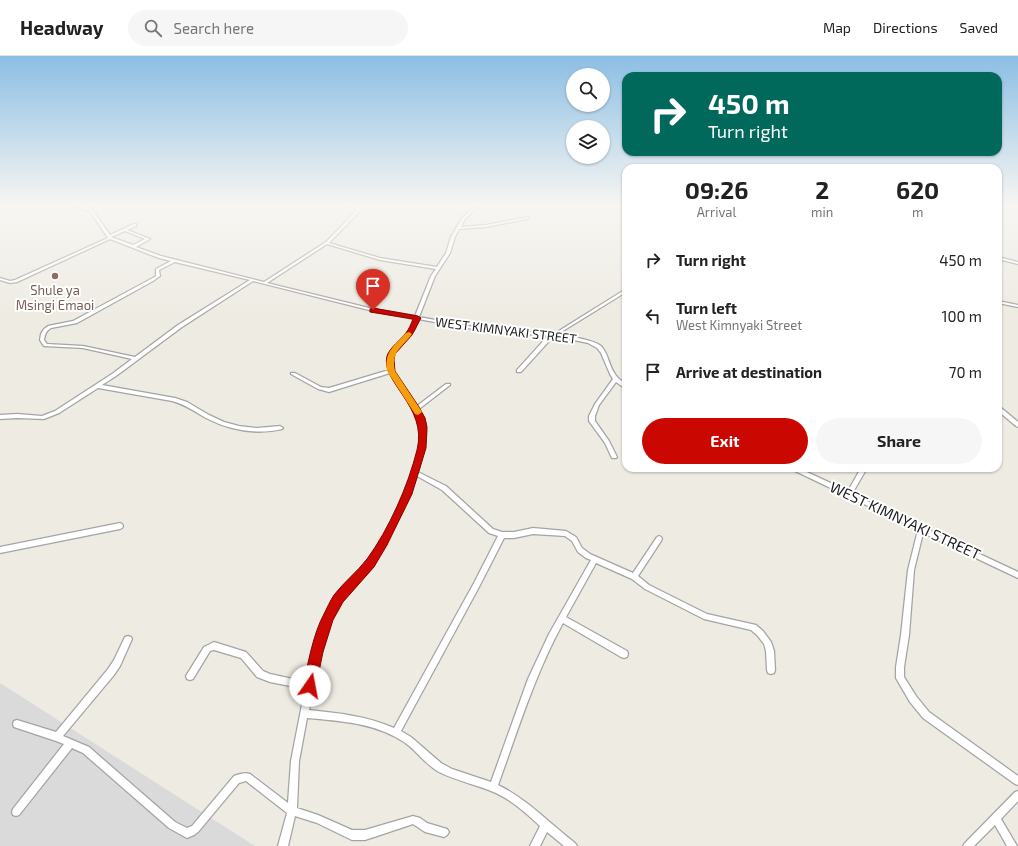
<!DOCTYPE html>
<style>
body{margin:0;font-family:"Exo 2",sans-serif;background:#f6f6f6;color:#222;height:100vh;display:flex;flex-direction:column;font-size:15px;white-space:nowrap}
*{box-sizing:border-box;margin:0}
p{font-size:13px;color:#767676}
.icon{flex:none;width:22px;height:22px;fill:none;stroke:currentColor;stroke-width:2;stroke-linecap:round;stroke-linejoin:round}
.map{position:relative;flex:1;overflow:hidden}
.drawer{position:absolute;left:622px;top:108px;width:380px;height:308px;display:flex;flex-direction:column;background:#fff;border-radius:12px;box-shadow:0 1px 3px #0004}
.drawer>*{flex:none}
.top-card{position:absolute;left:622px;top:16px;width:380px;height:84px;border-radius:12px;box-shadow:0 1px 3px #0004;background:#00695c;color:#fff;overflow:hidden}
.fabs{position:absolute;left:566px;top:12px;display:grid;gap:8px}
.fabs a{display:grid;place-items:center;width:44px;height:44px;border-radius:50%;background:#fff;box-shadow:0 1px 3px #0004;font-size:20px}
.pin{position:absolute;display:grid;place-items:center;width:34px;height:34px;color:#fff;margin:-41px -17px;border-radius:50% 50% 50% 0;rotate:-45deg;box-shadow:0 0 4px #0007}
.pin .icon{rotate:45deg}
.me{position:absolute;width:44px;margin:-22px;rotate:12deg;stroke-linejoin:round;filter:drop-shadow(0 0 3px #0008)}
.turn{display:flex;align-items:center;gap:14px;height:84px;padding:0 20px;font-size:18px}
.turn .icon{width:52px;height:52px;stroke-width:2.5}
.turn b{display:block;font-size:28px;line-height:34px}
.eta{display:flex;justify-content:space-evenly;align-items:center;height:68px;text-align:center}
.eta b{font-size:24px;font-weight:700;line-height:28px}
.cta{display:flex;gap:8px;margin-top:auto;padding:8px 20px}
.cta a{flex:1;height:46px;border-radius:24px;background:#ca0700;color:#fff;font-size:16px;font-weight:700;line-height:46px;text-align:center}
.cta a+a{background:#f6f6f6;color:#222}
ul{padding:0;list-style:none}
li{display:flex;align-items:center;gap:12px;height:56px;padding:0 20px}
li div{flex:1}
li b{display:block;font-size:15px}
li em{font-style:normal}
header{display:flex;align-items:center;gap:24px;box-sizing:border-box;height:56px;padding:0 20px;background:#fff;border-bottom:1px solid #e0e0e0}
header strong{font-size:19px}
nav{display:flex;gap:22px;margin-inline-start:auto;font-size:14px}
.search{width:280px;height:36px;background:#f6f6f6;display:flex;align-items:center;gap:10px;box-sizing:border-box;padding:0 14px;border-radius:22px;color:#767676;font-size:15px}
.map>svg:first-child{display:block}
.residential{fill:#dbdada}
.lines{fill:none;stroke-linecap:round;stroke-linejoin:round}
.minor-casing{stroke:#a4a4a4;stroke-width:2.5}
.minor{fill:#fff;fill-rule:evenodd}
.route{fill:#ca0700;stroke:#830500}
.slow{fill:#f59e0b}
.education-dot{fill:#8d6e63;stroke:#fff;stroke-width:1.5}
.labels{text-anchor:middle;stroke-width:4;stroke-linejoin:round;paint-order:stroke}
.far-education-label{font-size:13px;fill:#785e54;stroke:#fff}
.far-street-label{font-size:13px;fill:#1d1d1d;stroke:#fff}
.street-label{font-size:15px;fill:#1d1d1d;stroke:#fff}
</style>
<header>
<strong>Headway</strong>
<div class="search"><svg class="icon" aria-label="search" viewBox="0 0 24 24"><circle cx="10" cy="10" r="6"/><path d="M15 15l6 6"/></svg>Search here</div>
<nav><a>Map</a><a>Directions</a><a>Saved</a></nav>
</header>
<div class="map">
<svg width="1018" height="790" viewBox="0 0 1018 790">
<rect width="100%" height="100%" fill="#eeebe3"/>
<polygon class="residential" points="0,627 255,790 0,790"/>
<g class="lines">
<defs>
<g id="minor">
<path d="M73 150H79L92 153 110 179 134 168H136V170L127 174 150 183 136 191 161 200 264 226 326 186 358 153 349 150H354L359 152 361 150H365L329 187 380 202 437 211 446 197 451 181 462 162 475 150H479L465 163 461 171 486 169 528 161 529 162 527 163 486 171 459 173 455 181 450 197 435 220 419 261 479 272 554 278 626 233V236L558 278C569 281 592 283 601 290 608 297 609 310 615 318 617 322 622 325 626 329V333L616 326 599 349 595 360V365L609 385 617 401 616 402H612L605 387 589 365V360L595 348 613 323 610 318 601 297 597 292 588 287 555 280 550 284 521 316H517V314L546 282 550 280 479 274 418 263 415 273 393 298 392 304 393 315 417 350 446 328H450V329L419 353C420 356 422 359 424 362 430 378 422 400 418 416L446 430 493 473 502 476H514L533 472 566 475 576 481 582 492 590 498 633 517 657 481 659 480 661 481 662 483 661 485 638 520 649 529 707 558 756 569 763 575 771 586 774 595 775 614 774 617 771 618 768 617 767 614 766 595 764 588 757 579 751 574 704 563 645 533 632 523 596 507 566 561 627 595 628 598 627 601 624 602 621 601 563 567C535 618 518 674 498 729 527 743 550 768 575 787L577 790H564L547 776 540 790H530L540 770C527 758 513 745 496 737 478 729 457 725 439 716 425 708 417 695 404 686 376 667 340 665 307 662L299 705 297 752 318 759 352 774H365L413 760 420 762 427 767 447 773 449 776 447 779 444 781 425 776 413 768 365 784H352L317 767 295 760 288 790H278L287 757 246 725 239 727 198 776 194 779 187 782 169 772 83 697 72 692 19 759 16 760 13 759 12 756 13 753 64 688 56 685 14 671 13 668 14 665 17 664 56 676 108 613 114 604 125 581 128 580 131 581 132 583 120 610 114 619 63 680 89 691 175 766 187 772 192 770 234 720C239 718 245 716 250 718L288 747 291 705 305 633 270 626 257 621 241 602 214 594 210 595 193 623 190 624 187 623 186 620 204 591 214 586 246 596 263 615 270 618 307 626 313 596 324 561 337 541 368 505 382 484 404 438 412 417 419 392 420 371 418 362 390 317 329 336 318 333 291 318V317H295L321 331 329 332 389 314 388 304 389 298 411 272 414 263 373 255 253 225 182 271 116 320 102 329 175 342 187 346 209 359 224 366 239 370 257 372 280 370 283 372 282 373C256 379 229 374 206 362 194 355 186 349 172 345L98 332 59 357 44 363 17 362 0 363V359L17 358 42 360 55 355 112 318 132 303 83 292 44 290 40 284 41 278 44 273 48 270 73 265 151 223 156 220V213L171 205 159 202 110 183 17 226 10 227 0 224V222L10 225 15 224 108 182 90 155ZM125 175 145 183 133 189 111 181ZM327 188 380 204 436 213 431 220 415 260 373 253 267 227ZM175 206 250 224 178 269 135 301 83 290 47 288 44 284C45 278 46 275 51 272L77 267 153 225 160 220 159 214ZM417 420 442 434 489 477 498 480 474 527 394 672C367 660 338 657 309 654L321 596 330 564 341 545 372 509 386 488 410 438ZM533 478 565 480 572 485 578 496 586 502 591 504 549 578 528 623 491 726 452 713 441 707 411 681 401 675 479 531 504 482H514Z"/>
<polygon points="998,201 1018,206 1018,208 998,203"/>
<polygon points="998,245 1018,249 1018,251 998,247"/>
<polygon points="998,350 1000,351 1018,366 1018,371 1016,370 998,355"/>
<polygon points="790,412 798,412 848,435 861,412 867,412 852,438 1018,516 1018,522 923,477 914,514 909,579 904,611 904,621 916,640 929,656 1018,720 1018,729 1015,728 923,662 910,646 896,622 896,611 901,579 908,514 918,474 791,413"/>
<polygon points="120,467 122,468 123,470 122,472 120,473 0,497 0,491"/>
<polygon points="1018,735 1018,745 1001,763 1017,790 1007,790 995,769 974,790 963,790 965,787 1015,736"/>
</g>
</defs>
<use href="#minor" class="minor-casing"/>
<use href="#minor" class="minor"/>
</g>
<linearGradient id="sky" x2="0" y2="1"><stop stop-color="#8cbee4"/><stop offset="0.57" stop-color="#f7f6f2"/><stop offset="1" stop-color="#f7f6f2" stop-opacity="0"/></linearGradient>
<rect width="1018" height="261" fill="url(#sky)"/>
<path class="route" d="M373 252 418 260 421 262 412 279 395 298 394 304 395 315 419 351 425 362 427 371 426 392 412 438 387 489 374 511 343 546 333 564 323 596 316 630 314 635 310 637 305 635 303 630C308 608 313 578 324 558 327 552 330 545 334 539 344 526 357 516 367 503 389 473 408 430 417 394 428 350 380 326 387 300 390 291 401 284 406 277 409 273 411 268 413 263L370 256V253Z"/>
<path class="slow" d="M409 276 412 278C401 293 391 295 395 315L422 356 418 359 415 358 387 315C384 296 394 290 406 277Z"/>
<circle class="education-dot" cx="55" cy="220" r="4"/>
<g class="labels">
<g class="far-education-label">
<text x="55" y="239">Shule ya<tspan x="55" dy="15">Msingi Emaoi</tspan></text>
</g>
<g class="far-street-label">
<text transform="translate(506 274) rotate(7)" y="5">WEST KIMNYAKI STREET</text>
</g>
<g class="street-label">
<text transform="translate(905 465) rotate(25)" y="5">WEST KIMNYAKI STREET</text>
</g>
</g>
</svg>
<div class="fabs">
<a><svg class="icon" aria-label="search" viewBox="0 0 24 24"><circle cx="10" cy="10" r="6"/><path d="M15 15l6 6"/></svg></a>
<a><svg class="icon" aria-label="layers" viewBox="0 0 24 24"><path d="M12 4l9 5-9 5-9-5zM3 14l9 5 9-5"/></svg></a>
</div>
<div class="pin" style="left:373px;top:254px;background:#d93025"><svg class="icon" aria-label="arrive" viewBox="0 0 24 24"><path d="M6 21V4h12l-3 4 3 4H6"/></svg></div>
<svg class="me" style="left:310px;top:630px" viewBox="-20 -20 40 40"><circle r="19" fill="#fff"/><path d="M0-13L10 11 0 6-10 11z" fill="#ca0700"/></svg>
<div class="top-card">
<div class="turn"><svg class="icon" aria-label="right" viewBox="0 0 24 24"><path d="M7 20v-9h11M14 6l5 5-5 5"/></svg><div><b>450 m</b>Turn right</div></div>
</div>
<section class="drawer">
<div class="eta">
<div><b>09:26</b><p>Arrival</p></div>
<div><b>2</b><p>min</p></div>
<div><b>620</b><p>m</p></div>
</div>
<ul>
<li><svg class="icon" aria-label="right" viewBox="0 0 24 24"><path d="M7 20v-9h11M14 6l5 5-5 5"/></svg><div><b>Turn right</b></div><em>450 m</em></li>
<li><svg class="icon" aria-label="left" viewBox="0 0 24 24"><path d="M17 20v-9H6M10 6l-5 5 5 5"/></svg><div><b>Turn left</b><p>West Kimnyaki Street</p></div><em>100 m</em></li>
<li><svg class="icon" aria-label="arrive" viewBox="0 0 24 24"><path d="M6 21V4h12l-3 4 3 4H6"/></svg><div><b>Arrive at destination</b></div><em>70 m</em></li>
</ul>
<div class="cta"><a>Exit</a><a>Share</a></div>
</section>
</div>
